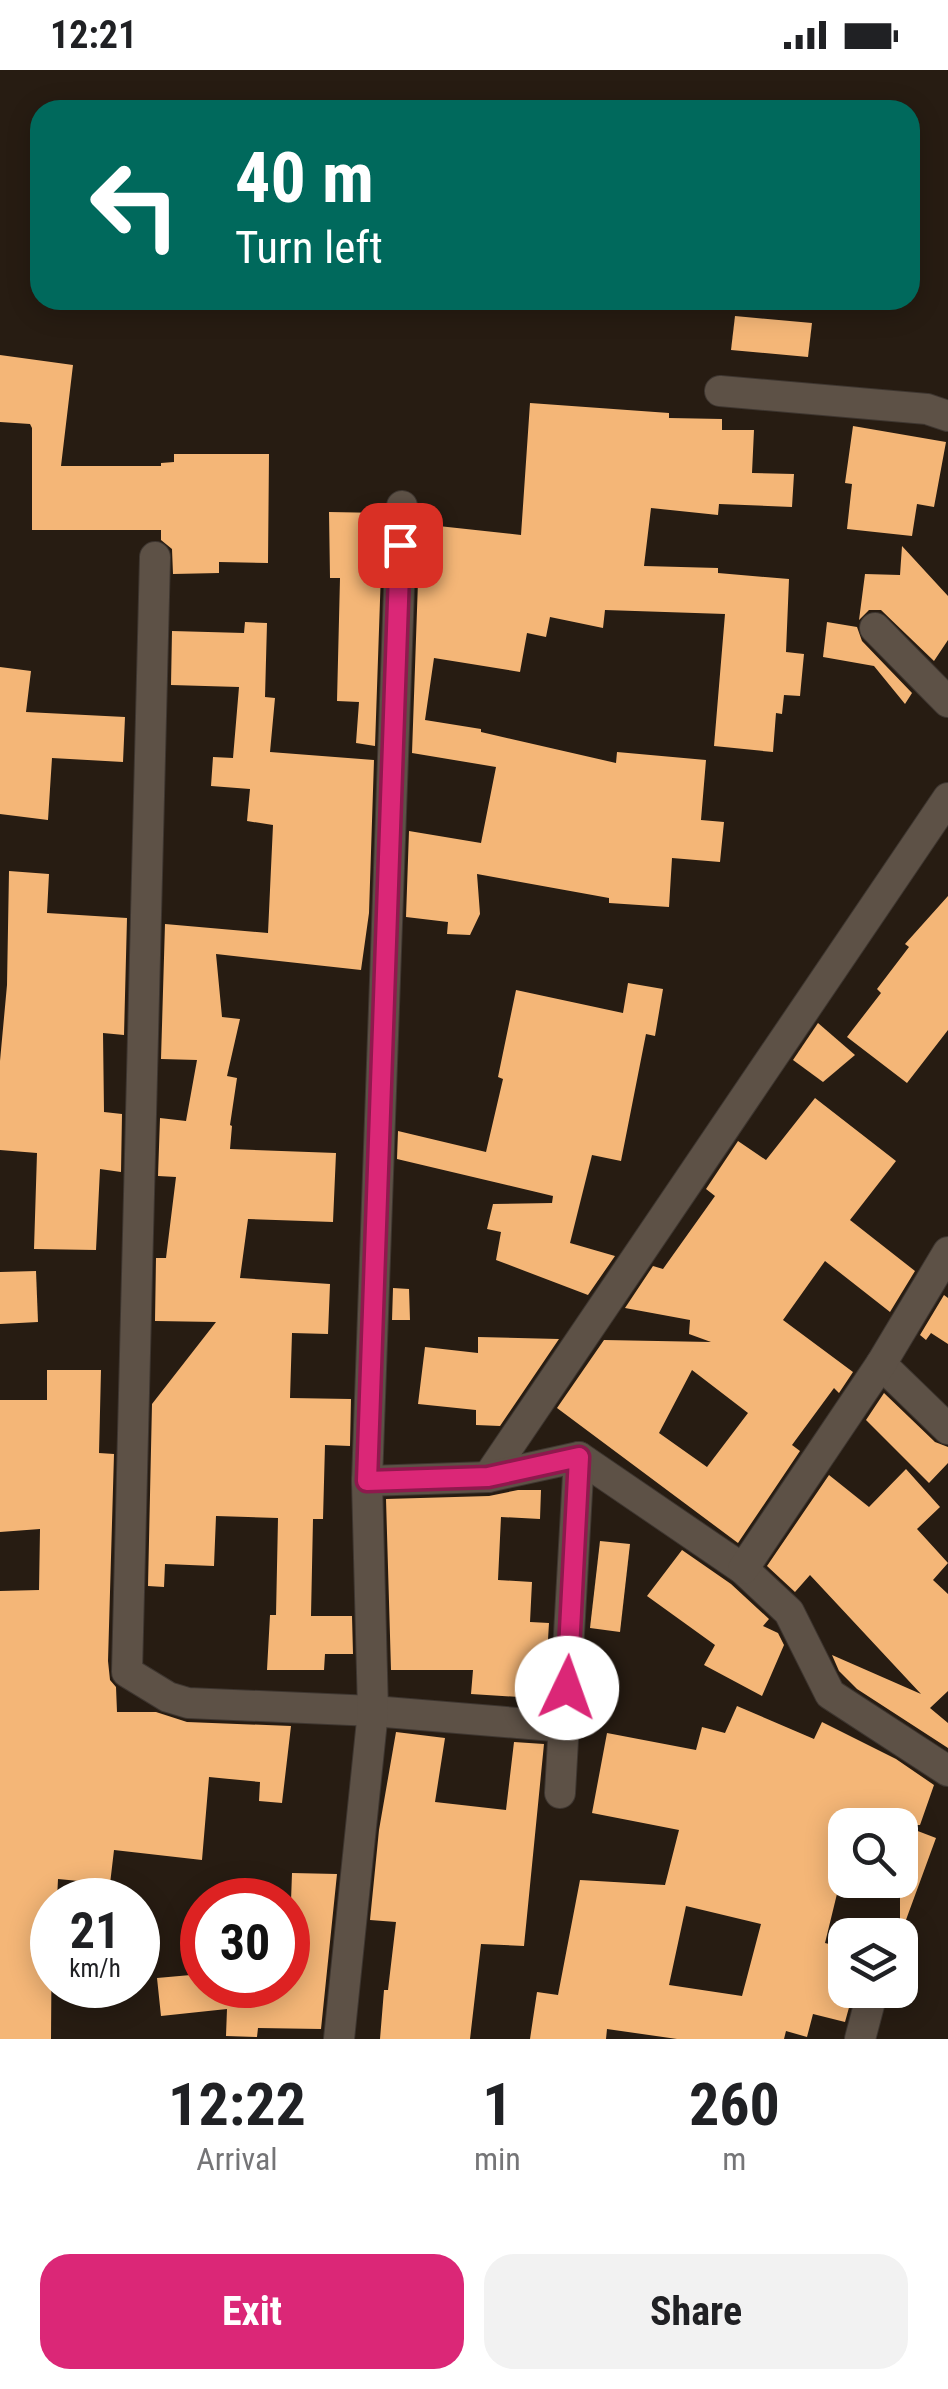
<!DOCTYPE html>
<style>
body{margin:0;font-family:"Roboto Condensed",sans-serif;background:#f2f2f2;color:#202124;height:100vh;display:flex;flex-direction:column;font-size:38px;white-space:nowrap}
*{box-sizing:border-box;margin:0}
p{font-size:32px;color:#757577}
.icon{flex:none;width:55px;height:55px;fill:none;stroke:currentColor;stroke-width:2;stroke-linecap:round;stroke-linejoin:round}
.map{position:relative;height:1969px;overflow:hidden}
.drawer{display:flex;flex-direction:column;background:#fff;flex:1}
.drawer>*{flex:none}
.hud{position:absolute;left:30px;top:30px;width:890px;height:210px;border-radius:30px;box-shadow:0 5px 25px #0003;background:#00695c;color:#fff;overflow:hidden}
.fabs{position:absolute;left:828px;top:1738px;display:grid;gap:20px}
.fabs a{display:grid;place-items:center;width:90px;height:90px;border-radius:20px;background:#fff;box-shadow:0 5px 25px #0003;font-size:50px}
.speed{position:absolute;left:30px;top:1808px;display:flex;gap:20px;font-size:50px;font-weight:700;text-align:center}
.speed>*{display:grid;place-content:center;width:130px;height:130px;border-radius:50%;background:#fff;box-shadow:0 5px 25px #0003;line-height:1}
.speed small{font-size:25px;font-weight:400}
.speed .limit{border:15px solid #d22;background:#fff;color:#111}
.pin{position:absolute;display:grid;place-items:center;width:85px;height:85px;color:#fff;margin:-42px;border-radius:20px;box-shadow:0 5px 15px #0006}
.me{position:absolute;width:110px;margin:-55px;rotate:3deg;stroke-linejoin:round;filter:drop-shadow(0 0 8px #0008)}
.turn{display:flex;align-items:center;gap:35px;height:210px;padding:0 40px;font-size:45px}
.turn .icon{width:130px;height:130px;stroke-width:2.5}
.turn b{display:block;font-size:70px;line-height:85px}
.eta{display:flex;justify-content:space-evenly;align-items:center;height:170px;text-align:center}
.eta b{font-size:60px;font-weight:700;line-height:70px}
.primary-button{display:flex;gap:20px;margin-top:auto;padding:20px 40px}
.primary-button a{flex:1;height:115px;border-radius:30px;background:#db2777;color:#fff;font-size:40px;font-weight:700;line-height:115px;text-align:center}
.primary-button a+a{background:#f2f2f2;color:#202124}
.status{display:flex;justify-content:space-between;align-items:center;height:70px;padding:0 50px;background:#fff;direction:ltr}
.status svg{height:28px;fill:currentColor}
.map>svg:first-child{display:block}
.building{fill:#f4b677;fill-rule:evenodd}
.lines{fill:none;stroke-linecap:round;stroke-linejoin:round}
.street-casing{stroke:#3e3630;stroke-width:32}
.street{stroke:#5d5146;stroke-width:30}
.route-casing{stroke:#8e194d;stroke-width:25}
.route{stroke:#db2777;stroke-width:18}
</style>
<div class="status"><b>12:21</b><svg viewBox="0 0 49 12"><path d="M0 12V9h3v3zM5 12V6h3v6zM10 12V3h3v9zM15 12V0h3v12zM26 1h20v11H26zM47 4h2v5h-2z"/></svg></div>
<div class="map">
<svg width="948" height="1969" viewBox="0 0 948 1969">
<rect width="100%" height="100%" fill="#271c12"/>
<g class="building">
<polygon points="735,246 812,253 808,287 731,280"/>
<polygon points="0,285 73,295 61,396 161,396 161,393 174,392 174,384 269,384 268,493 219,492 219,503 173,504 172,479 161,470 161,460 32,460 32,358 30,354 0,352"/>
<polygon points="530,333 669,343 669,348 722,349 722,360 754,360 752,403 794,404 792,437 719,434 718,445 651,438 644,496 718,498 718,503 789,509 786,582 804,584 800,626 784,625 782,644 776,643 773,682 714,676 725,544 605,540 603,558 550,547 546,567 527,563 520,602 434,588 425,650 481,659 481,662 616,693 617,682 706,690 701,750 724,752 720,792 672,788 669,837 609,833 609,828 477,804 480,844 470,865 447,864 448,852 406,847 409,761 481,773 496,697 412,683 420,454 521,465"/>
<polygon points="853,356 946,372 934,437 917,434 912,466 847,459 852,414 845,413"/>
<polygon points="329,442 383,443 375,676 356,673 359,632 337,631 340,508 330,508"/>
<polygon points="902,476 948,526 948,570 934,591 881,540 869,540 859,550 865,504 900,505"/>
<polygon points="245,552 267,553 265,627 275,628 270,682 374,690 369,843 361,900 216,884 222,947 240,949 227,1006 237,1008 230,1055 232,1056 230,1079 336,1083 333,1152 248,1149 240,1208 330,1214 328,1264 292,1263 290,1328 351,1329 350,1376 325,1375 323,1449 313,1449 311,1546 352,1546 353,1584 325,1584 324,1600 267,1600 270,1545 276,1545 278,1448 216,1446 214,1496 165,1494 164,1517 148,1516 152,1334 216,1252 155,1251 156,1188 166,1188 176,1107 158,1106 160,1048 186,1051 197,990 161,989 165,854 268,863 273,755 247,751 250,719 211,716 213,687 233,688 239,617 171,615 172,561 244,563"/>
<polygon points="827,552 857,557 862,571 912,623 905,634 874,596 823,587"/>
<polygon points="0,597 31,601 26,642 125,647 123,692 52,688 48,750 0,744"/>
<polygon points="9,801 49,804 47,843 127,848 124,965 103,963 104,1042 122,1044 121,1102 100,1099 96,1180 34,1179 37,1083 0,1080 0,991 7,915"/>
<polygon points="948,826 948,960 907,1013 847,967 881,923 877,919 909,877 905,874"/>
<polygon points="628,913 663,919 655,966 646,964 621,1091 592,1085 570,1173 615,1186 588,1225 496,1190 501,1162 487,1159 493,1134 552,1133 553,1126 397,1089 398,1061 486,1082 503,1009 498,1007 516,920 623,943"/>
<polygon points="818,953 855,985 823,1012 793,990"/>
<path d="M815 1028 896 1091 850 1150 915 1201 890 1242 825 1191 783 1250 853 1302 839 1323 834 1318 792 1375 800 1381 738 1473 557 1338 604 1270 711 1272 689 1264 690 1250 625 1238 653 1196 663 1199 715 1126 706 1119 738 1071 766 1090ZM692 1300 748 1343 707 1397 659 1363Z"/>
<polygon points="36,1201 38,1252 0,1254 0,1202"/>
<polygon points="393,1218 409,1219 410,1250 392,1250"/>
<polygon points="944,1225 948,1228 948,1274 931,1263 926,1270 920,1265"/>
<polygon points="478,1267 559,1269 500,1356 476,1355 476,1340 418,1334 425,1277 478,1283"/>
<polygon points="47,1300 101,1300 99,1383 114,1384 108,1591 110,1610 116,1617 117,1642 156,1642 187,1652 291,1656 282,1733 259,1731 260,1712 209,1707 202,1790 114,1780 110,1814 58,1809 57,1830 52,1830 51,1969 0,1969 0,1521 39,1520 40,1459 0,1462 0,1330 47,1330"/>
<polygon points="884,1323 935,1372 948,1377 948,1393 929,1413 866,1350"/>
<polygon points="906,1399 940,1437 917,1459 948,1493 933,1510 948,1524 948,1621 930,1638 948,1653 948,1678 857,1619 839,1601 832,1585 921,1624 810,1505 795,1522 767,1496 829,1405 869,1437"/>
<polygon points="518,1420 541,1420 540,1449 501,1447 498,1510 532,1512 530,1552 549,1553 544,1636 518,1634 519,1627 471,1624 473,1600 391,1600 386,1429 489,1426"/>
<polygon points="600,1471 630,1474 620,1562 590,1558"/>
<polygon points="682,1480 731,1514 769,1549 763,1556 778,1563 784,1575 762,1626 704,1595 715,1575 647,1526"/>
<path d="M737 1636 814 1669 822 1652 896 1689 934 1715 920 1755H902L936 1768 903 1858 900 1857V1755H845V1791L825 1873 845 1878V1921L853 1923 845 1952 813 1944 807 1967 786 1961 784 1969H677L607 1959 606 1969H530L537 1922 558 1925 580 1810 665 1815 679 1760 592 1743 607 1663 696 1680 702 1657 725 1663ZM686 1836 761 1854 742 1926 669 1915Z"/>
<polygon points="396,1662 445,1668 435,1732 506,1740 514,1672 544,1674 524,1876 481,1874 470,1969 380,1969 384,1920 388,1920 396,1852 370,1850 379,1760"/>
<polygon points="292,1803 337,1804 321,1959 258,1958 257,1967 226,1966 227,1939 161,1946 157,1908 202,1904 202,1915 288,1915"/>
</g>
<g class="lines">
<defs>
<g id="street">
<polyline points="720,321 927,339 948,346"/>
<polyline points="155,487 127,1602 168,1627 188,1633 373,1641 565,1657"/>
<polyline points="875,558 948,632"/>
<polyline points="881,1294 948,1359"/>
<polyline points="488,1407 948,728"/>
<polyline points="367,1411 488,1407 579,1387 743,1499 789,1542 830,1624 948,1701"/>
<polyline points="743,1499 881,1294 948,1182"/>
<polyline points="560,1723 579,1387"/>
<polyline points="339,1969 373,1641 367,1411 402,436"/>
<polyline points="860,1969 873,1920"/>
</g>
</defs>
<use href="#street" class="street-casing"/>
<use href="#street" class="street"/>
</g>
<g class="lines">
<defs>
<polyline id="route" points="400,475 367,1411 488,1407 579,1387 567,1618"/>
</defs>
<use href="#route" class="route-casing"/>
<use href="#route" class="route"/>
</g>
</svg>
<div class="fabs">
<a><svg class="icon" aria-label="search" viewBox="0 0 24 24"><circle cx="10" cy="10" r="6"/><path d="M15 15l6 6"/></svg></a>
<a><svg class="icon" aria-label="layers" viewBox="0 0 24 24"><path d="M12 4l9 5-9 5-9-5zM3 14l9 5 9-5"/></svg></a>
</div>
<div class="speed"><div>21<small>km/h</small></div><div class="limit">30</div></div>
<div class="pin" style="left:400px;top:475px;background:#d93025"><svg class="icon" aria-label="arrive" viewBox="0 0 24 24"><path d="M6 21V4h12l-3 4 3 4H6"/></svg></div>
<svg class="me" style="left:567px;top:1618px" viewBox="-20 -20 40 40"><circle r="19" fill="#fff"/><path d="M0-13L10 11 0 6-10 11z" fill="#db2777"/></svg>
<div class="hud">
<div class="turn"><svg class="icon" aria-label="left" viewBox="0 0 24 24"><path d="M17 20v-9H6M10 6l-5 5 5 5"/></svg><div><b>40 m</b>Turn left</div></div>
</div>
</div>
<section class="drawer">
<div class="eta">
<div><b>12:22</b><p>Arrival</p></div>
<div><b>1</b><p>min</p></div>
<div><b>260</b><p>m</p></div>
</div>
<div class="primary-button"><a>Exit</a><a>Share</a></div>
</section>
